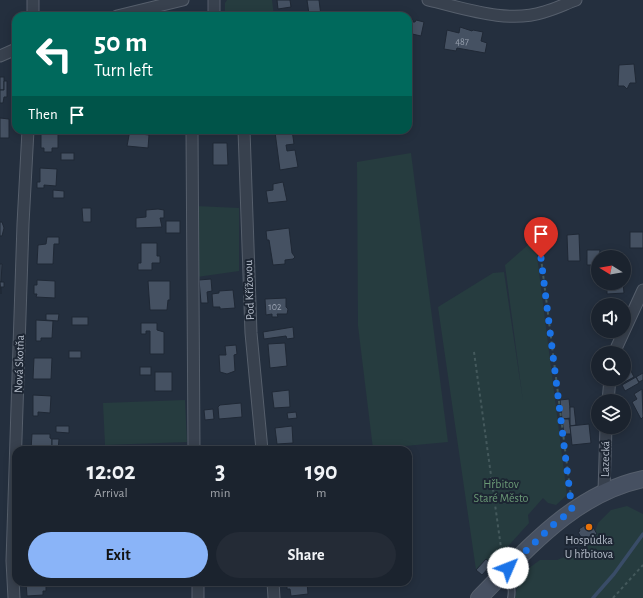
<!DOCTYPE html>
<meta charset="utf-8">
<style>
body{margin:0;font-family:"Alegreya Sans",sans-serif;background:#242b36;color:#f1f3f6;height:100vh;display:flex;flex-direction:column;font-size:15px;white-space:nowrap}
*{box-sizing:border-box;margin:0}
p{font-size:13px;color:#a0a4aa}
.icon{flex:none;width:22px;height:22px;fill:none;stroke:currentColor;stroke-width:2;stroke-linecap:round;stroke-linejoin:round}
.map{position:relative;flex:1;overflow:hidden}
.details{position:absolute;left:12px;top:446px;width:400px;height:140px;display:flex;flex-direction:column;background:#1b232e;border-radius:12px;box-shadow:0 2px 10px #0003,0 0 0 1px #39404a}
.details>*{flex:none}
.top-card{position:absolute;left:12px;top:12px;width:400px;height:122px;border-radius:12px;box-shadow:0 2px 10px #0003,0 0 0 1px #39404a;background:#00695c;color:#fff;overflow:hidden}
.needle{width:26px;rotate:281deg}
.tools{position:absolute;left:591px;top:250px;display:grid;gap:8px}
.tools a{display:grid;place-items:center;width:40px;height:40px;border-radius:50%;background:#1b232e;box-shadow:0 2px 10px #0003,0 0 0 1px #39404a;font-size:20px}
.pin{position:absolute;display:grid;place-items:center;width:34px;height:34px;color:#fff;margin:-41px -17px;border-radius:50% 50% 50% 0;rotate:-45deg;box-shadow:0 0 4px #0007}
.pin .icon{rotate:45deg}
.me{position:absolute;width:44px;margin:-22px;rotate:46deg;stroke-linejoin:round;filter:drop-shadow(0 0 3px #0008)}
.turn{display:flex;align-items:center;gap:14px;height:84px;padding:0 16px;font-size:18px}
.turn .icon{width:52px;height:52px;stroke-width:2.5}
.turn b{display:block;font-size:28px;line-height:34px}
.then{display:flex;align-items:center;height:38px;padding:0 16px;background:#0003;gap:8px;font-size:15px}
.eta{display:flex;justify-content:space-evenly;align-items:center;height:68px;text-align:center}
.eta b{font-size:24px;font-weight:700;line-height:28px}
.action{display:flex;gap:8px;margin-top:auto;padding:8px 16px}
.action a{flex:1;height:46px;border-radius:24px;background:#8ab4f8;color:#111;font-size:16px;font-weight:700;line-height:46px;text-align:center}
.action a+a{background:#242b36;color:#f1f3f6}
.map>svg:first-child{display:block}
.green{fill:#263c3f}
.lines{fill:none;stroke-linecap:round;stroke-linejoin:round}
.stream{stroke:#394c67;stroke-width:3.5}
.building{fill:#455162;stroke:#1f2835}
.lane-casing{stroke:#565f6c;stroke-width:8}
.street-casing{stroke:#565f6c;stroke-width:13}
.secondary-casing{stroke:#565f6c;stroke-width:18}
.path{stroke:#44595c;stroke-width:2;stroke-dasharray:3 3;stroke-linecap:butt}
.lane{stroke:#38414e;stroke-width:5.5}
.street{stroke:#38414e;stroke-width:11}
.secondary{stroke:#465061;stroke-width:16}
.route{stroke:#1a73e8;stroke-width:7;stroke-dasharray:0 12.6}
.food-dot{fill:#e8710a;stroke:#1d2633;stroke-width:1.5}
.labels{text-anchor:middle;stroke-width:4;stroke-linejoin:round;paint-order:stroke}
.number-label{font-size:10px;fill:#98a1af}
.street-label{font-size:12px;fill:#b4bcc9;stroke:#1d2633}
.park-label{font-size:12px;fill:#6b9a76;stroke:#1d2633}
.poi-label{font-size:12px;fill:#b4bcc9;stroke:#1d2633}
</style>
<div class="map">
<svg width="643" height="598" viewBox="0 0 643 598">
<rect width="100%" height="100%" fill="#242f3e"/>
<g class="green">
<polygon points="227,0 272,0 274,16 225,16 225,3"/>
<polygon points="411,153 448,442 373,449 358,326 357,162"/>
<polygon points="196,206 239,208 239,271 197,277"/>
<polygon points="539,237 541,239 542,246 537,256 567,495 556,505 548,503 543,498 528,515 529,523 492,564 486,559 476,570 438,307 493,273 504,272 523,401 505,265 536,238"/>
<polygon points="185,400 187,442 105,445 103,403"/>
<polygon points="627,506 643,514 643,598 515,598 517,588 529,568 540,560 557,560 572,554 592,540 598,523 611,510"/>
</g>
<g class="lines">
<polyline class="stream" points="593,598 614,574 643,534"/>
</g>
<g class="building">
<polygon points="277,0 290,0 291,7 278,9"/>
<polygon points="307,0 319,0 321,16 292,16 292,14 309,14"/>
<polygon points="173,12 174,15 169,16 168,13"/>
<polygon points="408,17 413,20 413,22 415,22 416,20 424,22 421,36 408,33"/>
<polygon points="460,27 472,31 473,30 483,32 481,41 487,43 485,53 457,48 456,51 444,49 447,30 459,33"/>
<polygon points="634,64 636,83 630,83 627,89 624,86 618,86 619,65"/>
<rect x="0" y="77" width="4" height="13"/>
<polygon points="4,81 7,81 7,97 4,97 3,103 0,103 0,90 4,90"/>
<polygon points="0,118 9,119 9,138 0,138"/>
<polygon points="41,130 58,131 58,148 52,148 52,152 44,152 44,148 41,148"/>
<polygon points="130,130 141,130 141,134 149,135 148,148 127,146"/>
<polygon points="292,130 294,144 286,145 287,151 295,150 298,167 280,170 275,132"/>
<polygon points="213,143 227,143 228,165 213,165"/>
<rect x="61" y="153" width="13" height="7"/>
<polygon points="40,168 57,169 56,186 44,185 44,188 37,188 37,182 40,182"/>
<polygon points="283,182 287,201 268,203 266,191 273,190 273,184"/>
<polygon points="53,190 64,191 64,198 53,198"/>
<polygon points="82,208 91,208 91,222 83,222"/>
<polygon points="158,209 164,210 164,218 160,218 162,227 136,228 136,218 146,217 146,210"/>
<rect x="166" y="221" width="14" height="12"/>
<polygon points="0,222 2,222 4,228 2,236 0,236"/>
<polygon points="289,228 292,253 295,257 293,259 285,260 285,264 273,265 269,240 267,240 266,231"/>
<rect x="630" y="232" width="13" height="16"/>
<polygon points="579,234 580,261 568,261 567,235"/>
<polygon points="47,237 59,237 59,244 54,244 53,264 37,264 38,245 46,244"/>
<polygon points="141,243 157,243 157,256 160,256 160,263 152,263 152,270 138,270 138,263 141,263"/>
<polygon points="587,250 600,250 598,268 598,265 587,265"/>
<polygon points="0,264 2,264 1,282 0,282"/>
<polygon points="211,279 212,291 207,292 208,303 201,303 199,280"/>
<polygon points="37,280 55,281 55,298 36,297 37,294 34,294 34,285 37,285"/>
<polygon points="148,281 170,281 170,300 168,300 167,310 150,310"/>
<polygon points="0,282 4,282 4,287 1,287 1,294"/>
<polygon points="607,283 623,283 624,293 607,294"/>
<polygon points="233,290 235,308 220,309 220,307 213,307 212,294 219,293 219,291"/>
<polygon points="286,298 286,307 288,309 287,314 277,314 278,317 272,317 272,314 266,315 265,299"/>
<polygon points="46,314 59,314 58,321 46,320"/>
<rect x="72" y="317" width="16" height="8"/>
<polygon points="36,320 53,321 52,338 41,338 41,341 36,341"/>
<polygon points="141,323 157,323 157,330 164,332 164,354 150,354 150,331 146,331 146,334 141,334"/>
<polygon points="293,327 294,338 287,339 286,336 264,339 263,332"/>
<polygon points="285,343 287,366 270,368 268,344"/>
<polygon points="236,345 237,354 234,355 235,371 227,374 220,372 219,355 226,355 225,346"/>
<rect x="69" y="351" width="12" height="7"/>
<polygon points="34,358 52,358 51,379 33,379"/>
<rect x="140" y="367" width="11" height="8"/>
<polygon points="631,371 634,377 621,384 618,379 624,379 624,375"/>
<rect x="155" y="372" width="17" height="19"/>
<polygon points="643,373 643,380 639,382 636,377"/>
<polygon points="636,377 639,383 625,391 622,385"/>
<polygon points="642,389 643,417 641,419 632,402 637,399 634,394"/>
<polygon points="289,390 290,407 274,408 272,392"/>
<polygon points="33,395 51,396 50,413 38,412 38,416 33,416"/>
<polygon points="569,399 571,418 562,419 560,400"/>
<polygon points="241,403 242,417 219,419 218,407 220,405"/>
<polygon points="570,407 574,407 576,425 570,426"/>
<polygon points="213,409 214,419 205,420 204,410"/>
<polygon points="296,412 297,418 288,419 287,413"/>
<polygon points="562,419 569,419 571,434 564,434"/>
<polygon points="589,424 591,443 572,445 570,426"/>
<polygon points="56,426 69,426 69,433 56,432"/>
<polygon points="292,426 293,443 277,444 275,428"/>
<polygon points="32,434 50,434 50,438 52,439 52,450 31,450"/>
<polygon points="52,439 59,439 58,450 52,450"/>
<polygon points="590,522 597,534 584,542 578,532 580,531 579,529"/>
<polygon points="486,559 492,564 482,575 476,570"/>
<polygon points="26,582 43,582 43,584 46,584 46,591 43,591 43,595 27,596"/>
<polygon points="290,582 307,582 308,594 291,596 290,589 287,589 287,585 290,585"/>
</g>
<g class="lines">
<defs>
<path id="lane" d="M503 576C511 583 513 588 511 598"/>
<g id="street">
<polyline points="33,0 33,16"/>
<polyline points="214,0 214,16"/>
<path d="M428 0C464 8 507 24 544 12 555 9 565 4 576 0"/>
<polyline points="117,16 183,0"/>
<polyline points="0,56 16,49"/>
<polyline points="192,130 194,450"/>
<polyline points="244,130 251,333 262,450"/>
<polyline points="614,353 643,290"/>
<polyline points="608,401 610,379"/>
<polyline points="604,491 606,427"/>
<polyline points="198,582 198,598"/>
<polyline points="273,582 274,598"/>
<polyline points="14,598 12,561 23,224 28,130"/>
</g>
<path id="secondary" d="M479 598C527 550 573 494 643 479"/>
</defs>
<use href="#lane" class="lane-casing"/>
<use href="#street" class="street-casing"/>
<use href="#secondary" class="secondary-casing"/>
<g class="path">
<polyline points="541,258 571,497"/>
<polyline points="474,352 502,555"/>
<polyline points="613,598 643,565"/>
</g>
<use href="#lane" class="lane"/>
<use href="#street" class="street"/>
<use href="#secondary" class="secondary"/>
</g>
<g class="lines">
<polyline class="route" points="508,568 553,525 572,510 541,258"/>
</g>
<circle class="food-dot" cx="589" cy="527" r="4"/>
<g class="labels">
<g class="number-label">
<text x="462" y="45">487</text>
<text x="275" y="310">102</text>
</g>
<g class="street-label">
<text transform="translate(249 290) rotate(-92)" y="4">Pod Křížovou</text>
<text transform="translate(19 364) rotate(-88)" y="4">Nová Skotňa</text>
<text transform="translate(605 459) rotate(-89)" y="4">Lazecká</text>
</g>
<g class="park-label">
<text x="501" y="488">Hřbitov<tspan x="501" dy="14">Staré Město</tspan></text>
</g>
<g class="poi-label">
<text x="589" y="544">Hospůdka<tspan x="589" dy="14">U hřbitova</tspan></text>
</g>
</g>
</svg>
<div class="tools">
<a><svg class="needle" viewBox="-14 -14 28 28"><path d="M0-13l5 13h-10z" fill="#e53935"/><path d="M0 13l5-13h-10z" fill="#a0a4aa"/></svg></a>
<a><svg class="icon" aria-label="sound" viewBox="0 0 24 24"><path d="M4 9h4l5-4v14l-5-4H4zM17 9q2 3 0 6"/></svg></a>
<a><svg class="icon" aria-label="search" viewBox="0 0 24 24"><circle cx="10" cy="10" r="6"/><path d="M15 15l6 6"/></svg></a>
<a><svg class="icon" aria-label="layers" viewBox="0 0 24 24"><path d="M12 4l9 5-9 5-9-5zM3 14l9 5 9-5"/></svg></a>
</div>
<div class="pin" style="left:541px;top:258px;background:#d93025"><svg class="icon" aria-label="arrive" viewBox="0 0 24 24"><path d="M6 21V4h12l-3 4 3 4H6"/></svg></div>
<svg class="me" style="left:508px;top:568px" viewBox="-20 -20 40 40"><circle r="19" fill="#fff"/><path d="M0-13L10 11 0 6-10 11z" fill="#1a73e8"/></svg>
<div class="top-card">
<div class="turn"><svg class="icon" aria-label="left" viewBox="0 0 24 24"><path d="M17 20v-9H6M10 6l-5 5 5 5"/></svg><div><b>50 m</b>Turn left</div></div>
<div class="then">Then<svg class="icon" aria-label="arrive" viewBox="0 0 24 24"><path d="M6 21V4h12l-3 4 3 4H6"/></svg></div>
</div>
<section class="details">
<div class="eta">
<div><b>12:02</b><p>Arrival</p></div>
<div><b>3</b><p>min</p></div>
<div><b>190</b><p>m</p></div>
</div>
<div class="action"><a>Exit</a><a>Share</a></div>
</section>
</div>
